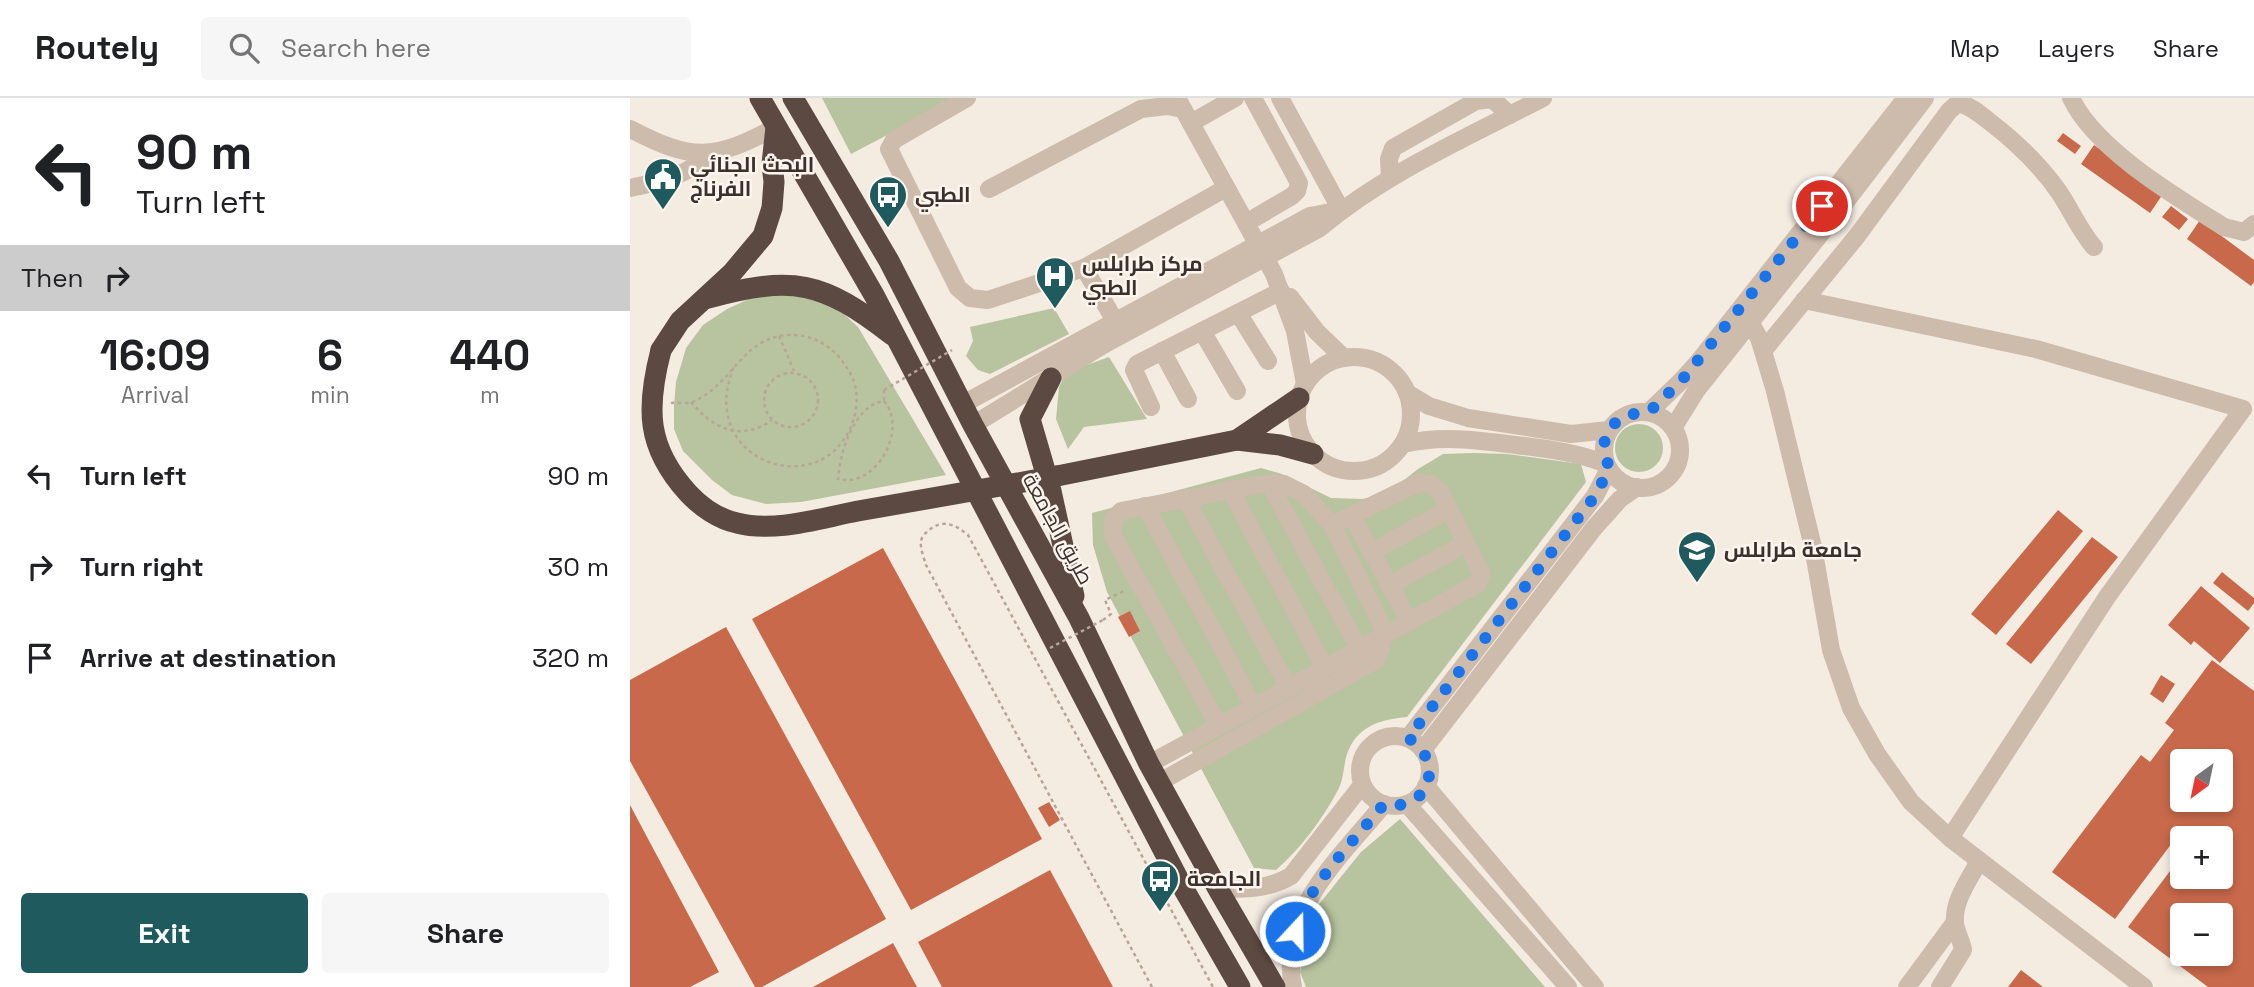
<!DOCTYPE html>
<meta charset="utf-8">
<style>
body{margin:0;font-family:"Space Grotesk",Cairo,sans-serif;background:#f6f6f6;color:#202124;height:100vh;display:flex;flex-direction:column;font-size:26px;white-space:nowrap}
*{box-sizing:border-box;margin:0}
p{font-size:23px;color:#757577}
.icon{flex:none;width:38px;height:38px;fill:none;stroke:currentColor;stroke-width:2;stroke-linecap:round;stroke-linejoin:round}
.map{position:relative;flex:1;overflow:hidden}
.sheet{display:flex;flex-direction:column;background:#fff;width:630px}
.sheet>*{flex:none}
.top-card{background:#fff;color:#202124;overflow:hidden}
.needle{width:46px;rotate:213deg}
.controls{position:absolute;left:1540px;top:651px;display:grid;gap:14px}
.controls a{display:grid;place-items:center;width:63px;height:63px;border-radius:7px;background:#fff;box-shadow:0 4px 10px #0003;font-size:35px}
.pin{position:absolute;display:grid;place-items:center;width:60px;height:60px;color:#fff;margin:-30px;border:4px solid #fff;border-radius:50%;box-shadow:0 2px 7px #0007}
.me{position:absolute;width:77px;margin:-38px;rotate:21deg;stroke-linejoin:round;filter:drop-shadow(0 0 5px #0008)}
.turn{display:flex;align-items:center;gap:24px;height:147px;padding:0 21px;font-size:32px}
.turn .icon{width:91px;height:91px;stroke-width:2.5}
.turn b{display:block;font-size:49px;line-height:60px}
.then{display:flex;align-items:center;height:66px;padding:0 21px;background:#0003;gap:14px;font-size:26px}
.eta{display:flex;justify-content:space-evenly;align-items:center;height:119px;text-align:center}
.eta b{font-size:42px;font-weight:800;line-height:49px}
.primary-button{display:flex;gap:14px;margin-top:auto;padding:14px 21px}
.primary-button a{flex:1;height:80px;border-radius:7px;background:#1f5a5e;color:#fff;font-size:28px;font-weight:800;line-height:80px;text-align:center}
.primary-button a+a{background:#f6f6f6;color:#202124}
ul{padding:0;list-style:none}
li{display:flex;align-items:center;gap:21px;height:91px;padding:0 21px}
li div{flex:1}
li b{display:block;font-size:26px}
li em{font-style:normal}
header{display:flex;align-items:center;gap:42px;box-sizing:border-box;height:98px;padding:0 35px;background:#fff;border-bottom:2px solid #e0e0e0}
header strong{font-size:33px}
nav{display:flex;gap:38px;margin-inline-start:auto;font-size:24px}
.search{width:490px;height:63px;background:#f6f6f6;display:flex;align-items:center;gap:18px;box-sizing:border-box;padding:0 24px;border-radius:7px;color:#757577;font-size:26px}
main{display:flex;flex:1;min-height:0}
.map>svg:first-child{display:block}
.green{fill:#b8c4a0}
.building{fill:#c8694b;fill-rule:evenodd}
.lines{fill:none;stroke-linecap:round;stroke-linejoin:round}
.path{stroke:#b9a596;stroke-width:2.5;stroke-dasharray:3.5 3.5;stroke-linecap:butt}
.minor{stroke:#cdbbac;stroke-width:18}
.highway{stroke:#5c4a42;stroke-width:21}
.path-bridge{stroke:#b9a596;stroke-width:2.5;stroke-dasharray:3.5 3.5;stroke-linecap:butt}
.highway-bridge{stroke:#5c4a42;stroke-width:21}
.route{stroke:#1a73e8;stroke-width:12;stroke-dasharray:0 21.6}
.labels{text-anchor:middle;stroke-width:5;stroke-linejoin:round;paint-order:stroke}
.poi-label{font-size:21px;font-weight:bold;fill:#3b302b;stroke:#fbf5ee;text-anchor:start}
.street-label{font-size:21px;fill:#3b302b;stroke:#fbf5ee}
</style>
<header>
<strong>Routely</strong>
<div class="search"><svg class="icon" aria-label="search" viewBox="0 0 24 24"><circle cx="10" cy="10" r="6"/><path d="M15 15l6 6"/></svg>Search here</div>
<nav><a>Map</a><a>Layers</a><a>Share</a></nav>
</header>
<main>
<section class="sheet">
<div class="top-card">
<div class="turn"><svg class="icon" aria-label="left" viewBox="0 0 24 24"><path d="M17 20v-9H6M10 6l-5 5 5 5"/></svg><div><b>90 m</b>Turn left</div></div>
<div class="then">Then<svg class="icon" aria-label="right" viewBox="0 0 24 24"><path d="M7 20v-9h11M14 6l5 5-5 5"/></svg></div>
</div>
<div class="eta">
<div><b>16:09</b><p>Arrival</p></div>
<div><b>6</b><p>min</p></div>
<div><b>440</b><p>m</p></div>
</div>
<ul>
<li><svg class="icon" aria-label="left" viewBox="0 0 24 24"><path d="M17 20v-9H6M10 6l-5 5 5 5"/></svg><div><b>Turn left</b></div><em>90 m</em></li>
<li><svg class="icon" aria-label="right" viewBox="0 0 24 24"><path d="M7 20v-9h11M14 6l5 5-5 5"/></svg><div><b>Turn right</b></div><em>30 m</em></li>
<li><svg class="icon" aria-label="arrive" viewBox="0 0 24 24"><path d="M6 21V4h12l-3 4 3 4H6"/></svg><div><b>Arrive at destination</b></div><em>320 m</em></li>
</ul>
<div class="primary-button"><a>Exit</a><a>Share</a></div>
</section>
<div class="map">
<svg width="1624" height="889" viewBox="0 0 1624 889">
<rect width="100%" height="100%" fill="#f4ebe1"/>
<g class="green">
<polygon points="192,0 328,0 221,56"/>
<polygon points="167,193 202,205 228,229 316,377 171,404 136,406 102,397 82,382 53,353 44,331 44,307 46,284 56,250 73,227 97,211 130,196"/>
<polygon points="424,210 439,236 360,276 348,272 336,258 343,243 340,229"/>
<polygon points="479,259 517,321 454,329 438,351 426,321 429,289 437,274"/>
<circle cx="1009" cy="350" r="24"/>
<path d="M843 355 877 356 951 366 956 384 777 619C753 621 730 627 719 651 713 663 715 679 708 692 692 722 671 750 646 772L624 770 477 494 463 447 462 415 631 370 652 376 701 400 732 401 755 397 788 371 813 356Z"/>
<polygon points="770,721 915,889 676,889 670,874 682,815 731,754"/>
</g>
<g class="building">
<polygon points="1433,35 1451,48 1445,56 1427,43"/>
<polygon points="1464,47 1533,96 1520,115 1451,66"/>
<polygon points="1541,108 1558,121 1549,132 1532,119"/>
<polygon points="1570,122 1624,162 1624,184 1621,188 1557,141"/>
<polygon points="1428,412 1453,433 1366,537 1341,516"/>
<polygon points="1462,439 1488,459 1401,566 1376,546"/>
<polygon points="253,450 412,741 281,812 122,521"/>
<polygon points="1592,474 1624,500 1624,505 1618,513 1583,485"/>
<polygon points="1571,488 1620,530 1590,565 1564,543 1561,547 1538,527"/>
<polygon points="500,513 510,533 499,539 488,519"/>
<polygon points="96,529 256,821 132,889 125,889 0,663 0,582"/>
<path d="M1582 562 1624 593V889H1578L1498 829 1552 757V779H1591V740H1565L1567 738 1554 729 1485 821 1422 774 1511 657 1520 664 1544 632 1535 625ZM1552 663H1591V702H1552ZM1552 817H1591V856H1552Z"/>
<polygon points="1531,577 1545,586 1533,605 1520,596"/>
<polygon points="419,704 430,722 419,729 408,710"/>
<polygon points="0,707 89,874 60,889 0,889"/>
<polygon points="420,772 483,889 312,889 288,844"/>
<polygon points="263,845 287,889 183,889"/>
<polygon points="1391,872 1413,889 1378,889"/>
</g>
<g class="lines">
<g class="path">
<polyline points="149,238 164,273"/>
<circle cx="161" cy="302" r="27"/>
<polyline points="254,292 254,303"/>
<path d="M254 303C275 327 254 374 225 381 220 383 213 382 208 381 210 355 223 308 254 303Z"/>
<path d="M61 304C83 331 111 344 142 322"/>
<path d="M41 305C47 304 56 306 62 304 104 288 112 234 166 237 190 239 209 254 220 275 229 290 228 310 222 326 191 407 64 363 104 269"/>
<polyline points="473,522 481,516 475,502 494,493"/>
<path d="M522 889 296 467C294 460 290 451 291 444 291 440 294 436 297 434 311 420 325 426 338 437L583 889"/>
</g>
<g class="minor">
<polyline points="337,0 264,42 259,51 328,190 340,200 358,202 454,170 596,90"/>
<polyline points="547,0 644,176 665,233 675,286"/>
<polyline points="650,0 711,112"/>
<path d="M1441 0C1465 51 1546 99 1594 129L1614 134 1624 126"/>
<polyline points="561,25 605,0"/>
<path d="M0 31C62 63 83 63 146 29"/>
<polyline points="760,80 759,61 763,50 846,3 862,1 880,17"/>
<path d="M0 90C30 84 59 77 81 55"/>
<polyline points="359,91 511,11 537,8 553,11"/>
<polyline points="616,125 662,98 667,93 669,85 623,0"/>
<polyline points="454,170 491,233"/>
<polyline points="660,199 687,234 714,260"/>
<polyline points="1174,202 1406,251 1613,311 1477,499 1320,740"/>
<polyline points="608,215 638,263"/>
<polyline points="1120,224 1129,240 1145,293 1183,449 1201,552 1221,610 1247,656 1281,704 1320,740 1514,889"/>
<polyline points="572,233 607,293"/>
<polyline points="532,253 558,301"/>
<path d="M1133 253 1227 138 1319 13 1328 5C1340 7 1351 17 1360 24 1386 44 1410 67 1429 94 1441 112 1450 133 1464 149"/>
<circle cx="724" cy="316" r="57"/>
<polyline points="777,295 799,308 838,320 941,336 979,332"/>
<polyline points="333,306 680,118 711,112"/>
<polyline points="521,309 504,272 507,266 651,193"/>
<polyline points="1019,314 1052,282 1069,263 1276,0"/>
<circle cx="1012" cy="352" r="38"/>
<path d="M343 327 473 247 690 130C755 75 838 39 913 0"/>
<polyline points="1043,330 1066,293 1208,114 1295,0"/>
<path d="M773 346C811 337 847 342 886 347 917 351 947 354 976 366"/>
<polyline points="639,385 729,551"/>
<polyline points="600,391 695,570"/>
<polyline points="555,400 659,590"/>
<polyline points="515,408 624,609"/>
<polyline points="722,418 779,523"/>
<polyline points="742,454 819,411"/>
<polyline points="760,487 836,445"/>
<circle cx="765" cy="673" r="35"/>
<polyline points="778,640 965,398 979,371"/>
<polyline points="793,652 964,430 990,401 1007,389"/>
<polyline points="519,666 624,609 847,486 852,476 810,393 801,386 790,384 702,427 674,396 654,386 639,385 491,413 483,422 483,438 589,628"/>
<polyline points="530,684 746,562 756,536 702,427"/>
<polyline points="796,688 965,889"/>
<polyline points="777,706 938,889"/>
<path d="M588 791C614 791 637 792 661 778L732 687"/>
<path d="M663 889C648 813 710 760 754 706"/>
<polyline points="1277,889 1325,824"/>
<path d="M1310 889 1333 852C1332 843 1326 835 1325 825 1323 803 1339 782 1349 763"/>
</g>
<g class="highway">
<polyline points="130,0 244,197 552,788 610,889"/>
<polyline points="163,0 259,163 343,327 449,520 519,666 588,791 645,889"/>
<path d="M78 200C164 177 192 183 262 237"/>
<polyline points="31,252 50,223 102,175 133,138 142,110 144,84 142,66 146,29"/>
<polyline points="421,280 400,321 421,393 444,498"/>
<polyline points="607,342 669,300"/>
<polyline points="427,378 607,342 650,347 683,356"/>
</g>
<g class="path-bridge">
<polyline points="254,292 322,252"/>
<polyline points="420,550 473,522"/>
</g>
<path class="highway-bridge" d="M31 252C16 310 16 349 58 395 71 409 89 421 107 425 146 435 190 420 228 413 295 401 361 390 427 378"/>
</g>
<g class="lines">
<path class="route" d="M665 833C676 789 725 742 754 706 798 716 817 664 778 640L965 398 979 371 974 349 975 340 984 326 996 317 1019 314 1052 282 1192 108"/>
</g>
<defs>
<symbol id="civic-pin" viewBox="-11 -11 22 30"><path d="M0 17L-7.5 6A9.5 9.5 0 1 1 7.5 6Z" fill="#1f5a5e" stroke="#fbf5ee"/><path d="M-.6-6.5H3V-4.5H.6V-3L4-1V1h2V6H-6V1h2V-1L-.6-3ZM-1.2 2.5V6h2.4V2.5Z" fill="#fff"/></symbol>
<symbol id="bus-pin" viewBox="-11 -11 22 30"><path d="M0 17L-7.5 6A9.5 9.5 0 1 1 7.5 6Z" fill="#1f5a5e" stroke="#fbf5ee"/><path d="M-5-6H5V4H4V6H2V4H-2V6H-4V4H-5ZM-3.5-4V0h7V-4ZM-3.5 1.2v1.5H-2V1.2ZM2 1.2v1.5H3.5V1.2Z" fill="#fff"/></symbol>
<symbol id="hospital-pin" viewBox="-11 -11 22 30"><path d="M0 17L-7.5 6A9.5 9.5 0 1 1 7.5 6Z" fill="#1f5a5e" stroke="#fbf5ee"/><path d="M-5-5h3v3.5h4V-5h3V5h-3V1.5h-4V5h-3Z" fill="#fff"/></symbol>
<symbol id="university-pin" viewBox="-11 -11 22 30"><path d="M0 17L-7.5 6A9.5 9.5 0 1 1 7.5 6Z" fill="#1f5a5e" stroke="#fbf5ee"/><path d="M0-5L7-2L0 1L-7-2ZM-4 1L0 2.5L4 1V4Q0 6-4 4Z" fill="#fff"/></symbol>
</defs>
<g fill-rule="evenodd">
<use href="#civic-pin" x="11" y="57" width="44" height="60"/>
<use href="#bus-pin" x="236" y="75" width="44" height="60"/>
<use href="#hospital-pin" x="403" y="156" width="44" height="60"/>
<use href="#university-pin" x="1045" y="430" width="44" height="60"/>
<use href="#bus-pin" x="508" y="759" width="44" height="60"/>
</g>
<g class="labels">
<g class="poi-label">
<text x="60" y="74">البحث الجنائي<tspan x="60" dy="24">الفرناج</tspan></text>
<text x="285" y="104">الطبي</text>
<text x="452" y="173">مركز طرابلس<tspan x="452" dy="24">الطبي</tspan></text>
<text x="1094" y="459">جامعة طرابلس</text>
<text x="557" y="788">الجامعة</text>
</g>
<g class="street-label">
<text transform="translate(428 431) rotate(61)" y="7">طريق الجامعة</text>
</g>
</g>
</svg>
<div class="controls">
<a><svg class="needle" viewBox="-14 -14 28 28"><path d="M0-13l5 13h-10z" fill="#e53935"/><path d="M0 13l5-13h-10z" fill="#757577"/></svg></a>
<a>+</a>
<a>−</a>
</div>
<div class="pin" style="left:1192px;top:108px;background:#d93025"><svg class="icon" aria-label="arrive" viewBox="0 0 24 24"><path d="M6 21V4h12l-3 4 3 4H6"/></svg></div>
<svg class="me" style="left:665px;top:833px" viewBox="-20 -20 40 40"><circle r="17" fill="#1a73e8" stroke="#fff" stroke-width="3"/><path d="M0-11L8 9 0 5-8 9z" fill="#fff"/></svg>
</div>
</main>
